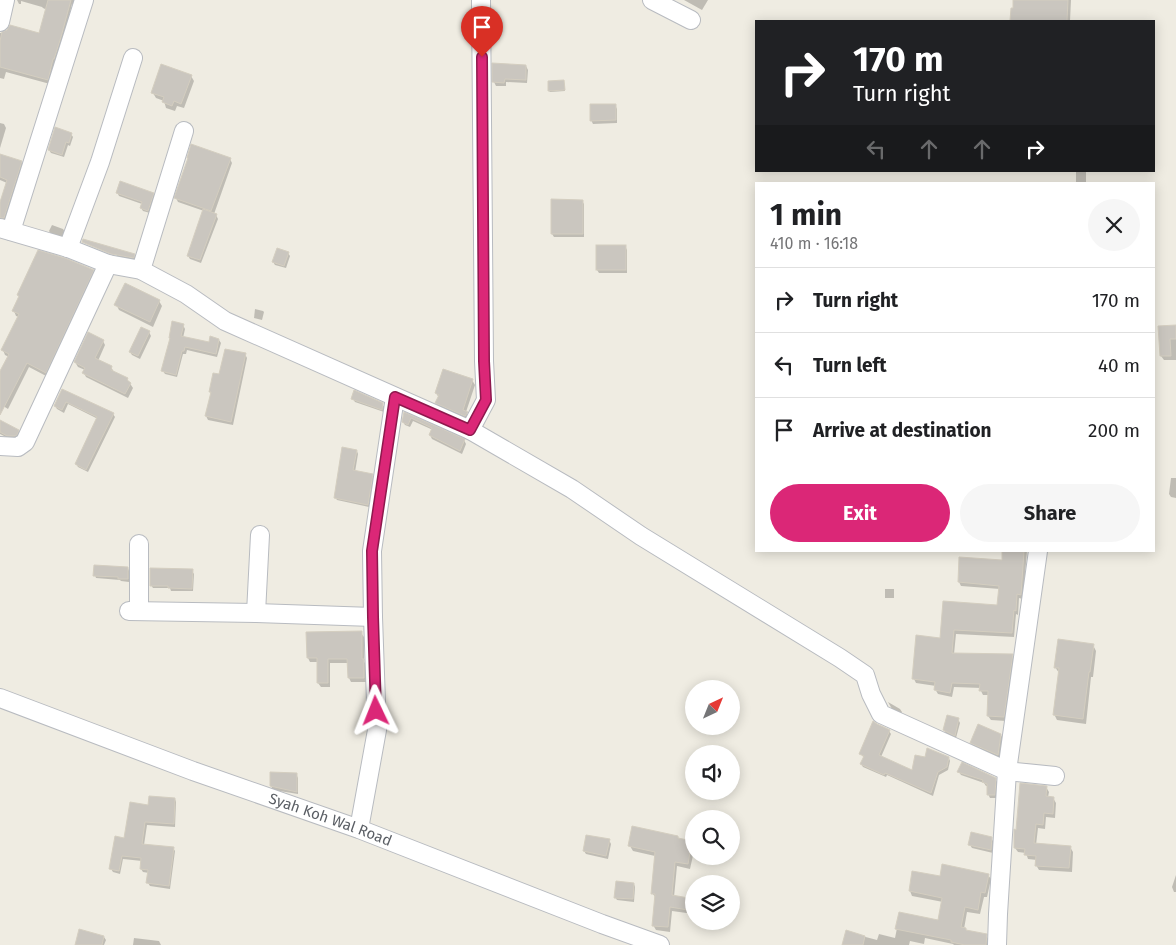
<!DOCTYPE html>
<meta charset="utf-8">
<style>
body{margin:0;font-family:"Fira Sans",sans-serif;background:#f6f6f6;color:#202124;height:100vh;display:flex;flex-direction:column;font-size:19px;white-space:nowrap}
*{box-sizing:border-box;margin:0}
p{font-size:16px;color:#757577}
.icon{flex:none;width:28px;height:28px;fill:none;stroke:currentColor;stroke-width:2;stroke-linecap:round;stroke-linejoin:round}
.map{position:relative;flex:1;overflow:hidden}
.panel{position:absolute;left:755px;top:182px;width:400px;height:370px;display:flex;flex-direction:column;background:#fff;border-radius:0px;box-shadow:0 2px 12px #0003}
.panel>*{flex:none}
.banner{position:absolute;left:755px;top:20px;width:400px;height:152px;border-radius:0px;box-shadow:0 2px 12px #0003;background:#202124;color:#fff;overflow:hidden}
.needle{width:32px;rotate:43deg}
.controls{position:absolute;left:685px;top:680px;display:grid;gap:10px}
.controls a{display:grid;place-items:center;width:55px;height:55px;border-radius:50%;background:#fff;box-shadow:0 2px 12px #0003;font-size:25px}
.pin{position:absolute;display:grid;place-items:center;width:42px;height:42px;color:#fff;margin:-51px -21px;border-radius:50% 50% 50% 0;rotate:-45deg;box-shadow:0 0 5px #0007}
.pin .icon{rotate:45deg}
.me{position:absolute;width:55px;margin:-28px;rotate:358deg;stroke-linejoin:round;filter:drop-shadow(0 0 4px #0008)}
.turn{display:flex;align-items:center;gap:18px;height:105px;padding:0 15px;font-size:22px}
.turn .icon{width:65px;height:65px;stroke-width:2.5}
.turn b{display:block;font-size:35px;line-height:42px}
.lanes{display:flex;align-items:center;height:48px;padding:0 15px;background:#0003;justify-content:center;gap:25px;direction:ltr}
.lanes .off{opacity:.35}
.round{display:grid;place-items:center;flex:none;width:52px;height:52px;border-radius:26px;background:#f6f6f6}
.headline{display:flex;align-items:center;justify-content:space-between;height:85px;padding:0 15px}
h1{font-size:30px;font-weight:700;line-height:38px}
.cta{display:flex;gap:10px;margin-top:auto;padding:10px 15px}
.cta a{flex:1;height:58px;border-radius:30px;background:#db2777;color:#fff;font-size:20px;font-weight:700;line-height:58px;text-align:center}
.cta a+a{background:#f6f6f6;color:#202124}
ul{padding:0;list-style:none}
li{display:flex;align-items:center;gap:15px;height:65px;padding:0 15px;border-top:1px solid #e0e0e0}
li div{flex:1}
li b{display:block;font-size:19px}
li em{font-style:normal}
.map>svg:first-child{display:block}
.shadow{fill:#0003}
.building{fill:#cac6bf;stroke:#d4cec0}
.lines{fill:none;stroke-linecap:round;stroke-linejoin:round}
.minor-casing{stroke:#b8bbc0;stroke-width:20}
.minor{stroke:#fff;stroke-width:18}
.route-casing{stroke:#8e194d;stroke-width:12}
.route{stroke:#db2777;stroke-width:9}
.labels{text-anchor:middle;stroke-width:4;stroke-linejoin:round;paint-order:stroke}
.street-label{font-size:15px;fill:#5b5f65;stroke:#fff}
</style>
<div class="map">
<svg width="1176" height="945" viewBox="0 0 1176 945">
<rect width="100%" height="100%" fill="#efece2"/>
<g class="shadow">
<polygon points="17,0 76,0 75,5 72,4 63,42 50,84 6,72 4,79 0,78 0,33 40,34 47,10 43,8 42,7 21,1 21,4 19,4"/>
<polygon points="684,0 708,0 702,10"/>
<polygon points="1014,0 1071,0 1070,21 1011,21 1012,9 1014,9"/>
<polygon points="493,64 526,66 528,70 527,83 506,82 506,86 496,86 494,82"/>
<polygon points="191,76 194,81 184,108 177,106 175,111 166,108 164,101 156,98 153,93"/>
<polygon points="564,83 565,91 550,92 549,91"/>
<polygon points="615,105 617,109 617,123 593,124 591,120"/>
<polygon points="0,123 4,124 6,128 0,148"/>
<polygon points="71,134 73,137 70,146 68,145 64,157 51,153 49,150"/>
<polygon points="0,155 21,162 24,166 6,222 0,222 0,204 7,183 0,180"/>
<polygon points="230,159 232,163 214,214 216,215 218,219 201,263 190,259 188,256 204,211 178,202 176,198"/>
<rect x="1076" y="171" width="10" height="13"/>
<polygon points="117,192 153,194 155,197 150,213 143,211 141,208 142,204 119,196"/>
<polygon points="582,201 584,204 584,237 554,237 552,234"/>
<polygon points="52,225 63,229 65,232 63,238 51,234 49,231"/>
<polygon points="84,244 116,257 117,255 134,255 136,258 135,261 114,257"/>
<polygon points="625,246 627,250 627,273 599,273 597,270"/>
<polygon points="288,253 290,256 286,268 275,265 273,262"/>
<polygon points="93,271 96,276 48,377 29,367 8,409 0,404 0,374 9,357 5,355 3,350 19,317 16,316 14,311 20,298 18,295"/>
<polygon points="159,301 162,306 153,327 119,310 116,304"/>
<polygon points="255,309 263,311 264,312 262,320 254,318"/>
<polygon points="183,325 185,329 183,338 210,344 219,340 221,343 217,357 187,350 186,354 183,354 177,377 165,374 163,371"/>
<polygon points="1176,326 1176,360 1164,360 1161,356"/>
<polygon points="149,332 151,336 140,359 132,355 130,352"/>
<polygon points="103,341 105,345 98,361 111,367 114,372 127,379 133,388 128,398 86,377 84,373 85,370 78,367 75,362"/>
<polygon points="245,354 247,358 233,425 208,420 206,416 211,394 210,391 220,376"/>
<polygon points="472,380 475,385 466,412 469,417 468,420 439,407 436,403 439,398 436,393"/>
<polygon points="62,390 113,414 115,417 88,472 78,467 76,464 98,419 68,404 64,413 57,409 55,406"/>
<polygon points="353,399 382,404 385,408 384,412 355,402"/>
<polygon points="404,414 464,440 466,444 462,454 432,439 430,435 433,430 413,421 410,427 405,425 403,422"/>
<polygon points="0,422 18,431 20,434 18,438 10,439 0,434"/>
<polygon points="357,451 358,454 355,472 372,475 374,478 369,507 337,500 335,497"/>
<polygon points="1171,478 1176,478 1176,498 1171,497 1169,494"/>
<polygon points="1004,551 1027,551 1023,599 1019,598 1018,615 1016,614 1014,637 956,634 954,654 1012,656 1014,660 1006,721 991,720 988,716 989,695 983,695 981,691 981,688 954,687 952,697 938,694 935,689 936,686 916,683 914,679 942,639 944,602 998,606 1000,589 961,586 959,582 1003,562"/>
<polygon points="128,568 129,571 129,582 121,581 120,580 96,578 95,575"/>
<polygon points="192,571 194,574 193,591 171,591 170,588 153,588 151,585"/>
<rect x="885" y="589" width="9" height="9"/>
<polygon points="361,633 364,637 364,662 366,664 366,682 351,682 349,678 349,663 330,663 330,687 321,687 318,683 318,662 310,662 308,658"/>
<polygon points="1093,645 1096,651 1093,677 1091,677 1086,724 1057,720 1054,714 1059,673 1055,667"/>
<polygon points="888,702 900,709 902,712 902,713 892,709"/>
<polygon points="958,719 960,723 956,738 946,734 944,730"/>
<polygon points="889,731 891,734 881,757 913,771 926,758 949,758 950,761 948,770 939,775 933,796 887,775 886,777 863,767 861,764 864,758 861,754"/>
<polygon points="1001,735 1003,739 1000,758 973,746 971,742"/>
<polygon points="959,772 995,779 997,782 996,798 990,798 988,794 988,786 986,786 984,783 961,775"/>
<polygon points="296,774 298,778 298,794 273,790 271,786"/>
<polygon points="1046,787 1049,792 1048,797 1053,798 1056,803 1055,818 1046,817 1045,829 1038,828 1036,845 1070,847 1073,852 1072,872 1039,870 1036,865 1037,860 1028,859 1026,853 1018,852 1015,848 1017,831"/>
<polygon points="175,799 176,802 175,827 147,825 144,845 173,848 175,851 170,889 150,886 148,883 149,873 143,872 141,869 142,861 123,859 120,874 113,872 111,869 125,839 149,807"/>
<polygon points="678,837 679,840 692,843 694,846 694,851 690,869 677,866 674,897 694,900 694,914 672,911 670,932 656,930 653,925 656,898 652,893 655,856 633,851 630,846"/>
<polygon points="991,838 993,841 993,853 972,848 970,845"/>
<polygon points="609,840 611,844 608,859 586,854 584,851"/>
<polygon points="988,875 991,879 987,897 984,897 980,914 967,912 964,929 967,932 986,936 989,940 989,945 954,945 953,944 925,938 924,944 910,941 909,945 843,945 847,932 877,940 879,934 895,938 900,913 939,921 943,902 912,896 910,891 941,878"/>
<polygon points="1176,875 1176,892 1174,892 1172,887"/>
<polygon points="634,884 635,887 634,902 617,900 615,897"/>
<polygon points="104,937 106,940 104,945 76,945"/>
<polygon points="134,938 159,941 161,945 133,945"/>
</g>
<g class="building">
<polygon points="48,0 71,0 61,37 54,59 53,59 48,80 0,67 0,41 2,32 7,30 10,25 39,33"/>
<polygon points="1013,0 1068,0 1067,21 1010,21 1011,8 1013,8"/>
<polygon points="492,63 526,65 526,80 505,79 504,83 492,82"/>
<polygon points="161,64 192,75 181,104 174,101 172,106 162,102 164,97 151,93"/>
<polygon points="564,80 565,90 548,91 548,81"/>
<polygon points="590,104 616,104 616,120 590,121"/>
<polygon points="55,127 72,133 69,143 66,142 62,155 48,150"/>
<polygon points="191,144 231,158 211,211 174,198 188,158 187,158"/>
<polygon points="0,154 22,161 4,218 0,218 0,202 7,180 0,177"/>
<polygon points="120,181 154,193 148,211 140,208 142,202 116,193"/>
<polygon points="551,199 583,200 583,234 551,234"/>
<polygon points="203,209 217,214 200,260 187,256"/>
<polygon points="83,239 135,254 134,258 111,254 82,242"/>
<rect x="596" y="245" width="30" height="25"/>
<polygon points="277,248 289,252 284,266 272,262"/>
<polygon points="38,250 65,258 94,270 46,373 27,363 0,415 0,371 9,354 1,350 19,314 12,311 19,296 17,295"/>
<polygon points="125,283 160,300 150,322 114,305"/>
<polygon points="172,321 184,324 181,336 209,342 210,336 219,339 216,354 185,347 184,351 182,351 176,375 161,371 170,338 169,338"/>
<polygon points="1176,325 1176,339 1170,339 1171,356 1160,356 1158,326"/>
<polygon points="141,327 150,331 138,356 129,352"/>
<polygon points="88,332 104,340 95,358 112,366 111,370 128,378 127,380 131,383 125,394 82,373 85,368 74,362"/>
<polygon points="225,349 246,353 231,422 205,416 211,392 209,392 213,373 219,374"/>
<polygon points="443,369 473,379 463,410 468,412 465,416 435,403 439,395 435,393"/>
<polygon points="62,389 114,413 86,470 75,464 97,417 66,402 62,410 54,406"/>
<polygon points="354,390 383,403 382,410 351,399"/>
<polygon points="404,412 465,439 460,451 429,435 432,428 411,418 408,425 402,422"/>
<polygon points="0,420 19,430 17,435 15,436 7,436 0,432"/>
<polygon points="342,447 357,450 353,470 373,474 368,505 334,498"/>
<polygon points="1002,551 1024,551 1021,595 1017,594 1016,611 1014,610 1012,633 954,630 952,653 1013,654 1004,717 987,716 988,691 979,691 980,684 952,683 950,693 934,690 935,682 912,679 916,635 940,638 943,601 997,605 999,586 958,582 959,557 1002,560"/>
<polygon points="94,565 128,567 128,579 118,579 118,577 93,576"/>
<polygon points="150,568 193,569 192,589 168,588 168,586 150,586"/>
<polygon points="362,631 362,659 364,659 364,678 348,678 347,659 328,659 328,683 317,683 317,658 307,658 306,632"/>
<polygon points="1058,639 1094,644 1090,672 1089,672 1083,719 1053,715 1059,668 1054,668"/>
<polygon points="947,715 959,718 955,736 943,730"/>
<polygon points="873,721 877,724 890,730 879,755 912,770 915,755 925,757 927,748 949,757 947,767 938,772 931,793 885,773 884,775 860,764 864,756 859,754"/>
<polygon points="978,724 1001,734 998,755 970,743"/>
<polygon points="962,762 996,778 995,795 987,795 987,784 982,782 983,780 957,772"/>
<polygon points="270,772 297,773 297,792 270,786"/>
<polygon points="1020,783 1047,786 1046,796 1054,797 1053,814 1044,813 1043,825 1036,824 1034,843 1071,846 1069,868 1035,866 1036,856 1024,855 1025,849 1014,848 1014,829 1016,830"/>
<polygon points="149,796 175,798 174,824 145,822 142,844 174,847 169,886 146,883 148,870 140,869 141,858 122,856 119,871 109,869 115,836 124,838 130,802 148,805"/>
<polygon points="632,826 678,836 678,838 692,841 688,864 675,862 672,895 694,899 694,911 670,907 668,927 652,926 655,894 651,894 655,852 628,846"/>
<polygon points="971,832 992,837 991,850 968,845"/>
<polygon points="586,835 610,839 606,856 583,851"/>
<polygon points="942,864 989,874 985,893 981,892 978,910 965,907 961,927 966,928 966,930 987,934 986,945 965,945 951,942 951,940 895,929 899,912 938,920 942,898 909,891 912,871 940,876"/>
<polygon points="616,881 634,883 633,899 614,898"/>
<polygon points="79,929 104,936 102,945 75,945"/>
<polygon points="846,930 865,936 863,945 842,945"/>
</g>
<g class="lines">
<defs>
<g id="minor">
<polyline points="652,0 691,20"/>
<polyline points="0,22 5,0"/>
<polyline points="0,228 68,248 108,264 141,270 186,294 225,321 470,430 486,400 484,361 481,0"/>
<polyline points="11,231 84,0"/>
<polyline points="68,248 100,162 133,58"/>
<polyline points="141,270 184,131"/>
<polyline points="470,430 572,489 641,536 840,658 865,675 871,694 881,714 1007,771 1055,776"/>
<polyline points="0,446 18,447 25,442 108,264"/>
<polyline points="129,611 256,613 373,617"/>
<polyline points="139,611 139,544"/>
<polyline points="256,613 260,535"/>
<path id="s1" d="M0 698 193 771 359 829 602 924 660 945"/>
<polyline points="359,829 377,730 373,617 372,551 395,397"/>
<polyline points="997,945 998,914 1007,771 1038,551"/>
</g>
</defs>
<use href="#minor" class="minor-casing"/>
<use href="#minor" class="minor"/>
</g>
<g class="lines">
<defs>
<polyline id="route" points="376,711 373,617 372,551 395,397 470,430 486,400 484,361 482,57"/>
</defs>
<use href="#route" class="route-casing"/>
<use href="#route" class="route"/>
</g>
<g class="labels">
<g class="street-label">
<text dy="5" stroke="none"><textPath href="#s1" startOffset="352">Syah Koh Wal Road</textPath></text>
</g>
</g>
</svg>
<div class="controls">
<a><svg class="needle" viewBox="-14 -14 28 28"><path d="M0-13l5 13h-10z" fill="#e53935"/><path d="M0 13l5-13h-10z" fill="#757577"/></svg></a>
<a><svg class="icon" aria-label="sound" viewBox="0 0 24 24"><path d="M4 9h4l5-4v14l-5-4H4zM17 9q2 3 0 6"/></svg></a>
<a><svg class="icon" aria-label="search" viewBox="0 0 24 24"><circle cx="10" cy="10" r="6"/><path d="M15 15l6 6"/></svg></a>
<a><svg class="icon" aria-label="layers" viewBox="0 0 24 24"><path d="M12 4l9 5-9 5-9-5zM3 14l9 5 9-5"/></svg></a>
</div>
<div class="pin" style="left:482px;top:57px;background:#d93025"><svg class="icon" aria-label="arrive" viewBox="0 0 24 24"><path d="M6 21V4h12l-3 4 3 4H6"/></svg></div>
<svg class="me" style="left:376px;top:711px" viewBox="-20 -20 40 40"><path d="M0-17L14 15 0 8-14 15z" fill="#db2777" stroke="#fff" stroke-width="4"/></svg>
<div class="banner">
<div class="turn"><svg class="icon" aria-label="right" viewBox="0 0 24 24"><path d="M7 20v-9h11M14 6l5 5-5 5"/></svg><div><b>170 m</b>Turn right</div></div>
<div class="lanes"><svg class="icon off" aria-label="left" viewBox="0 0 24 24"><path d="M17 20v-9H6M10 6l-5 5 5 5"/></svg><svg class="icon off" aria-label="ahead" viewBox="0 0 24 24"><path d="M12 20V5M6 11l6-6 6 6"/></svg><svg class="icon off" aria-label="ahead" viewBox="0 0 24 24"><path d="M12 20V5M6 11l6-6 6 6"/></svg><svg class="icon" aria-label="right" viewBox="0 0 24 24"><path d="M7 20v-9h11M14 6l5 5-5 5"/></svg></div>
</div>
<section class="panel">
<div class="headline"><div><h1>1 min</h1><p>410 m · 16:18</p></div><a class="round"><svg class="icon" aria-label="close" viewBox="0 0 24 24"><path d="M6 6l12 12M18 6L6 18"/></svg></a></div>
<ul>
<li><svg class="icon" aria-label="right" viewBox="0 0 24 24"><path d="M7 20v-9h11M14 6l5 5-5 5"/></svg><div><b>Turn right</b></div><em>170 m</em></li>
<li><svg class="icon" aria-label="left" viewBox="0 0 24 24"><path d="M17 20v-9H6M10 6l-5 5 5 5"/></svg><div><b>Turn left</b></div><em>40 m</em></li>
<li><svg class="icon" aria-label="arrive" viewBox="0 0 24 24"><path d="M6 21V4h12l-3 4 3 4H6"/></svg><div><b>Arrive at destination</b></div><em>200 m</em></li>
</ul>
<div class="cta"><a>Exit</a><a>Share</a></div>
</section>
</div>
